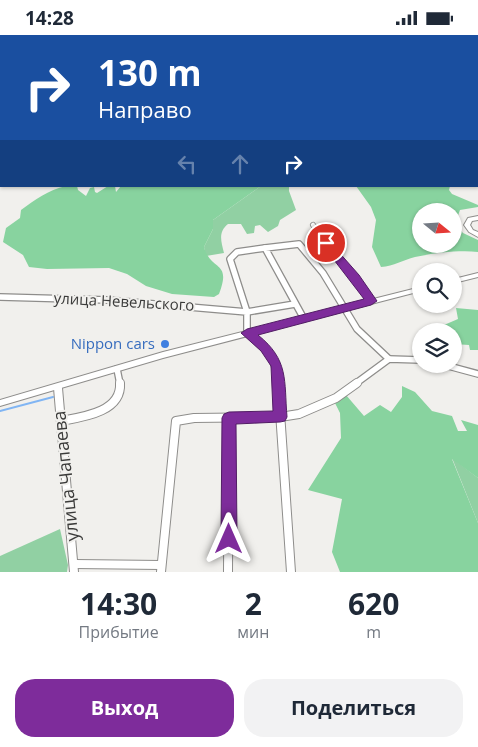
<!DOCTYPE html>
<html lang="ru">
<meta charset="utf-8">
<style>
body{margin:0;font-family:"Open Sans",sans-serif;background:#f2f2f3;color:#1f2937;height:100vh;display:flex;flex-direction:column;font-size:19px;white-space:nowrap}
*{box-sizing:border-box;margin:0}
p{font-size:16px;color:#747a83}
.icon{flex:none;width:28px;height:28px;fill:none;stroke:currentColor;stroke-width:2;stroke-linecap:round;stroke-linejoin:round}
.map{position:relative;height:537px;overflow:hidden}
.panel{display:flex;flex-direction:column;background:#fff;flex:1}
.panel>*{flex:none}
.banner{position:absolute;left:0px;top:0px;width:479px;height:152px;box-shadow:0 1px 4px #0004;background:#1a4fa0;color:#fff;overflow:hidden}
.needle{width:32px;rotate:108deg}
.controls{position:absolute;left:412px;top:168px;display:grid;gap:10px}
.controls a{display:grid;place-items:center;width:50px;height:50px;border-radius:50%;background:#fff;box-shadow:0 1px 4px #0004;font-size:25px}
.pin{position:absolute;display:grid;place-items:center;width:42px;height:42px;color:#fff;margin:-21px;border:2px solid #fff;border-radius:50%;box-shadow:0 1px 5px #0007}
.me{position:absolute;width:55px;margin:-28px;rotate:0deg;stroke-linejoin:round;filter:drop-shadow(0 0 4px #0008)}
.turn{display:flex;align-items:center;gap:18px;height:105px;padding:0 15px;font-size:22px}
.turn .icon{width:65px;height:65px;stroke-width:2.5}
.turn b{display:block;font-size:35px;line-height:42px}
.lanes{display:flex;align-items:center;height:48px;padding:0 15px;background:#0003;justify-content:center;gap:25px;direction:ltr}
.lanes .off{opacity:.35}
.eta{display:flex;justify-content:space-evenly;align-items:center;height:85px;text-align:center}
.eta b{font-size:30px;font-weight:700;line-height:35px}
.cta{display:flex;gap:10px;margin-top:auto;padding:10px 15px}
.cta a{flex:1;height:58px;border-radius:20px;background:#7e2c9b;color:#fff;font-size:20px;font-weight:700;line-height:58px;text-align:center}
.cta a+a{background:#f2f2f3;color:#1f2937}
.status{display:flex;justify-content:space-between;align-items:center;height:35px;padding:0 25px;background:#fff;direction:ltr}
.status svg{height:14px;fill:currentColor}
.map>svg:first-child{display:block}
.green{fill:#91d0a3}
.forest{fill:#88d39f;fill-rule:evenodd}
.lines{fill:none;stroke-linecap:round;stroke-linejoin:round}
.stream-far1{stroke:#81b5f3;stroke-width:1}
.stream{stroke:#81b5f3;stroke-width:2}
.minor-far3-casing{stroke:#8e8d8b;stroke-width:4.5}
.minor-far2-casing{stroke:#8e8d8b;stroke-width:6}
.minor-far1-casing{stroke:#8e8d8b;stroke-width:8}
.minor-casing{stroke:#8e8d8b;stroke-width:10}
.major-casing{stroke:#8e8d8b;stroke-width:2}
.minor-far3{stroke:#fff;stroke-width:3}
.minor-far2{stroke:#fff;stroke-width:4.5}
.minor-far1{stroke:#fff;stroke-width:5.5}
.minor{stroke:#fff;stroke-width:8}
.major{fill:#fff;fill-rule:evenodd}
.route{fill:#7e2c9b;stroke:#521d65}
.shop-dot{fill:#3f7fe0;stroke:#f1f0ed;stroke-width:2}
.labels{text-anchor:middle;stroke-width:4;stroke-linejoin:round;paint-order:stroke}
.street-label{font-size:15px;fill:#3b3b3a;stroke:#f1f0ed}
.shop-label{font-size:15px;fill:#366cbe;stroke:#f1f0ed;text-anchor:end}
.near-street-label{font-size:18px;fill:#3b3b3a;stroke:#f1f0ed}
</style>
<div class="status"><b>14:28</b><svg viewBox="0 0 49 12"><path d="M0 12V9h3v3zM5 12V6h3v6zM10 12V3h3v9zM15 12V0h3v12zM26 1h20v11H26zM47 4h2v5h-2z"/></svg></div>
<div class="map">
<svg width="478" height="537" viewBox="0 0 478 537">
<rect width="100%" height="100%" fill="#f1f0ed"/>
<g class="green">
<path d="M261 151H289V156L296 175 280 185 278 191 268 197 260 190 255 191 254 198 247 199 241 189H228C218 197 221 206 224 218L206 221 204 212 213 194V185Z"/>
<polygon points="452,423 478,443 478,488"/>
<polygon points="60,494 68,530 67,537 0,537 0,521"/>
</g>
<g class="forest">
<path d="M66 151H77L78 155 86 161 90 153 94 152 95 157 97 158 108 151H115L116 157 121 151H261L213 185V194L204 212C211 237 232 225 219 259L214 262 172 259 146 251 127 239 109 233 47 234 29 232 23 220 3 207 6 193 20 183 21 175C35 165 48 155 66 151Z"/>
<path d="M356 151H450L449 155 452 159 478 170V172L460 175 455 189 463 198 478 205V217C459 215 434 218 415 222 403 225 394 231 381 232L372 212 376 185 371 172ZM421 176H454V209H421Z"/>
<polygon points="456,273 478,275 478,315 470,315 469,310 454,309 454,296 447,296 444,290 458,284"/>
<polygon points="402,351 415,357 432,376 452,381 458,396 467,396 461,385 478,390 478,443 452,424 478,488 478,537 340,537 332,517 342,464 308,455 341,403 340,378 335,368 346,360 364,381 380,370 391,377 402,362"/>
</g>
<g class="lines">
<polyline class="stream-far1" points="224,0 226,1"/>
<polyline class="stream" points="0,376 53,362"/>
<defs>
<polyline id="minor-far3" points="380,0 383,1"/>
<polyline id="minor-far2" points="313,190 322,202"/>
<g id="minor-far1">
<polyline points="322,201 371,266"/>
<polyline points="265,213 237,217 230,224 247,277 295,269"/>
<path d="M0 262 108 265 247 277V298C267 314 276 323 278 349"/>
<polyline points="304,284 265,213 299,209 323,238 357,294 389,324"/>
<polyline points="441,329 478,339"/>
<polyline points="117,334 120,349"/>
<polyline points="355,349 389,324 421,325"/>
</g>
<g id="minor">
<polyline points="278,348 291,537"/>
<polyline points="58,353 74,537"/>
<path d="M61 386C83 382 122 377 120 348"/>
<polyline points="75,529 161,530"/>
<polyline points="161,537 176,386 194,383 280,382 299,379 336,363 357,348"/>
<polyline points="228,537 229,383"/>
</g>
<g id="major">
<polygon points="478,181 478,185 472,186 470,190 473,195 478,197 478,202 469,197 464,190 468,183"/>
<polygon points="478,238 478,242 454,248 454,244"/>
<polygon points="421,252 421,256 163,323 0,371 0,365 163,317"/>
</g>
</defs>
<use href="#minor-far3" class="minor-far3-casing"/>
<use href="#minor-far2" class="minor-far2-casing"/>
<use href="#minor-far1" class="minor-far1-casing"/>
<use href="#minor" class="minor-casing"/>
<use href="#major" class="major-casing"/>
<use href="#minor-far3" class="minor-far3"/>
<use href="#minor-far2" class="minor-far2"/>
<use href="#minor-far1" class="minor-far1"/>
<use href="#minor" class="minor"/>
<use href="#major" class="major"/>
</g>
<path class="route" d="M326 205 329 206 359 240 377 266 371 270 258 300C289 325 284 345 287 382L285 386 280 387 236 389 237 504 234 509 229 512 223 509 221 504 222 383 224 379 229 377 273 376 271 331 261 316 241 298 247 294 364 264 321 208Z"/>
<circle class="shop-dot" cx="165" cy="309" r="5"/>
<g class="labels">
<g class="street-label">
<text transform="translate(124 267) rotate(3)" y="5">улица Невельского</text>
</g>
<g class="shop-label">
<text x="155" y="314">Nippon cars</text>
</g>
<g class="near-street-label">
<text transform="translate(66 441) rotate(-96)" y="6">улица Чапаева</text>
</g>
</g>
</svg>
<div class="controls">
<a><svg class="needle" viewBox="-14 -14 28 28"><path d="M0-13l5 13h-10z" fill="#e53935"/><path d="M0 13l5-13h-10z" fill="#747a83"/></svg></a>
<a><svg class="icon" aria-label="search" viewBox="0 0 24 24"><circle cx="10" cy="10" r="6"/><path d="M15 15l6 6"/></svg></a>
<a><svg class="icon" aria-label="layers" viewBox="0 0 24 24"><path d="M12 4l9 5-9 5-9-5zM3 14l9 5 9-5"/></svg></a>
</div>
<div class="pin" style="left:326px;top:208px;background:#d93025"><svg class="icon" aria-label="arrive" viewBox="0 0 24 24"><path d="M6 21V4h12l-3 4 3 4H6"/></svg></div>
<svg class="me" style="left:229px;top:504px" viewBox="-20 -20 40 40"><path d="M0-17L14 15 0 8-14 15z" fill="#7e2c9b" stroke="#fff" stroke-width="4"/></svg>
<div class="banner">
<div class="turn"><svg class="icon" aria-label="right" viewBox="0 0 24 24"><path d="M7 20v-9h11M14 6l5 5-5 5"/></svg><div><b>130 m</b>Направо</div></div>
<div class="lanes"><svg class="icon off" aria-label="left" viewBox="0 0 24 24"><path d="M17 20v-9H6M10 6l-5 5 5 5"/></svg><svg class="icon off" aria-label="ahead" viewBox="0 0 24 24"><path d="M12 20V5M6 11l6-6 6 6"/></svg><svg class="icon" aria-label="right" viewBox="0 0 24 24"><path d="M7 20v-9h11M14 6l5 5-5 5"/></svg></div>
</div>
</div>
<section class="panel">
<div class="eta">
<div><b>14:30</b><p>Прибытие</p></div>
<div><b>2</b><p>мин</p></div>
<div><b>620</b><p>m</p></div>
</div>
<div class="cta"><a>Выход</a><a>Поделиться</a></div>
</section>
